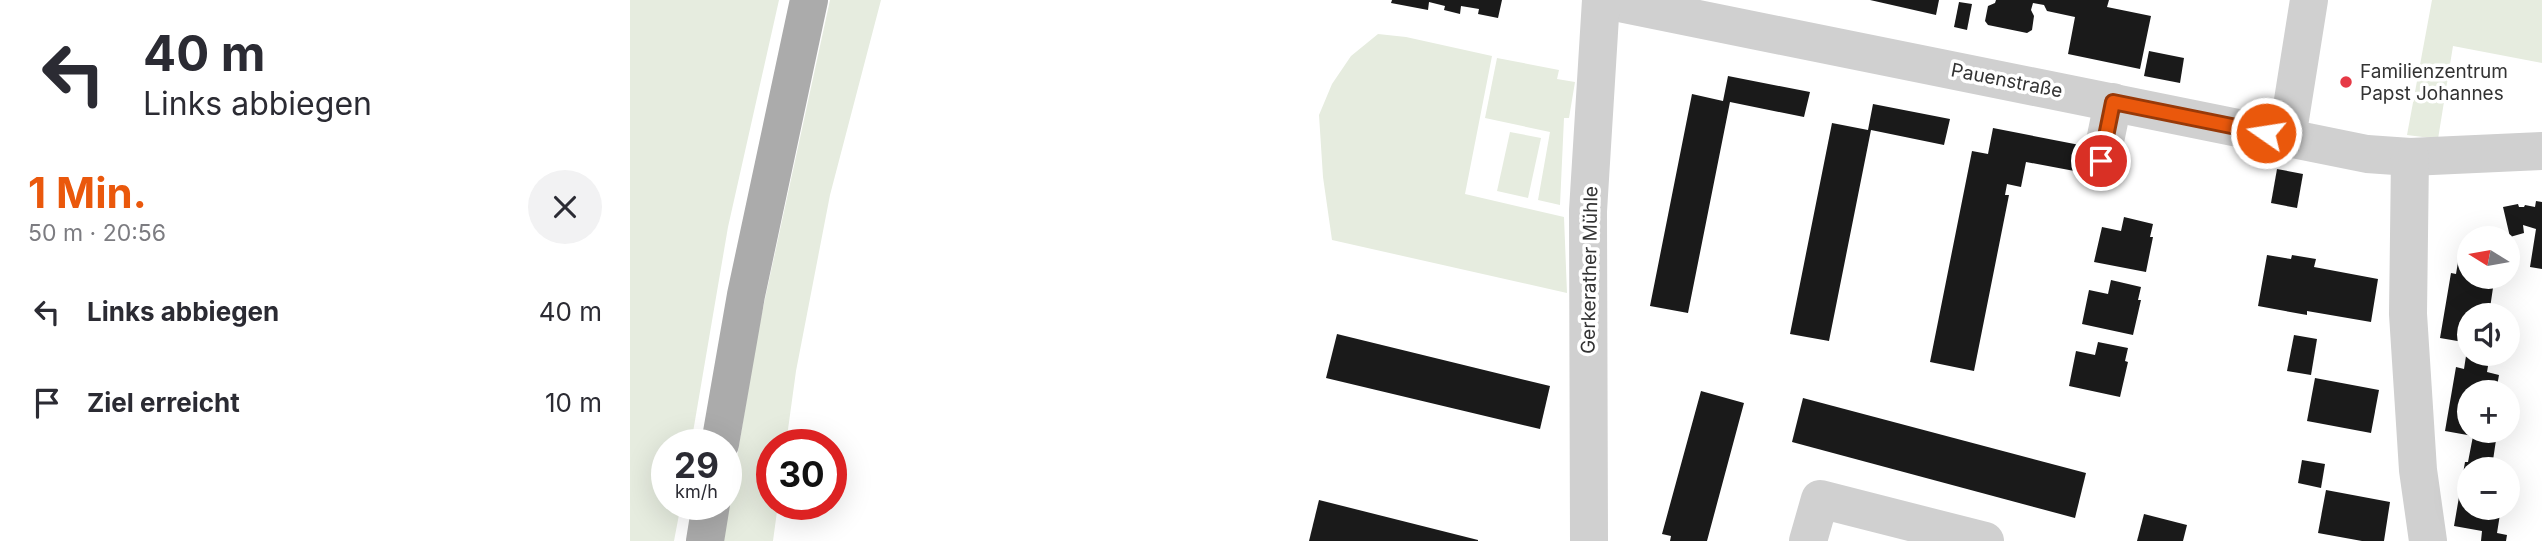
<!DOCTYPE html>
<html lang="de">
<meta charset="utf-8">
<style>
body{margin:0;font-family:Inter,sans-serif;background:#f2f2f3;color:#2b2b33;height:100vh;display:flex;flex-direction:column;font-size:26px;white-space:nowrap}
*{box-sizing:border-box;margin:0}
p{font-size:23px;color:#7c7c81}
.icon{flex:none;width:38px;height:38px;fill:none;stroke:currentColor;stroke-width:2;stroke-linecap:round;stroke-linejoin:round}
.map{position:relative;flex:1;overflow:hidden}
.drawer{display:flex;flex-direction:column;background:#fff;width:630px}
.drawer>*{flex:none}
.banner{background:#fff;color:#2b2b33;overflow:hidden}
.needle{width:46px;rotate:281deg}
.controls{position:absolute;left:1827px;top:226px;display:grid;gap:14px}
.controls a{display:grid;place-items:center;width:63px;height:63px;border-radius:50%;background:#fff;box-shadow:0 7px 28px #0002;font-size:35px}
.speed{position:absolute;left:21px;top:429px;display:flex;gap:14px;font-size:35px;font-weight:700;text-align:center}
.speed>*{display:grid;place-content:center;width:91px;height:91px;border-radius:50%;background:#fff;box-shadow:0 7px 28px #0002;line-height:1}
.speed small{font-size:18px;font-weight:400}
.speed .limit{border:10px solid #d22;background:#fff;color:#111}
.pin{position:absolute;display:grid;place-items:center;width:60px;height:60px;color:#fff;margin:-30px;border:4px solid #fff;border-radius:50%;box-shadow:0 2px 7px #0007}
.me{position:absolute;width:77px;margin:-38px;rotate:283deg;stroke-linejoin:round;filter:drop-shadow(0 0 5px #0008)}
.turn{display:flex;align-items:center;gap:24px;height:147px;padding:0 28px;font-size:32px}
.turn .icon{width:91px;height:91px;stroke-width:2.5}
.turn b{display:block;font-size:49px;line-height:60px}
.round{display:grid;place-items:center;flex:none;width:74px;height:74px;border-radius:37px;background:#f2f2f3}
.head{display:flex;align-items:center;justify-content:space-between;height:119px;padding:0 28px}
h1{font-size:42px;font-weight:700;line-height:52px;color:#ea580c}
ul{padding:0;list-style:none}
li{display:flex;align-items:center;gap:21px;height:91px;padding:0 28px}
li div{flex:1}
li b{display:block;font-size:26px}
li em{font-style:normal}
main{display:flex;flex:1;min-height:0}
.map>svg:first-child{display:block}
.green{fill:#e6ecdf}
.building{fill:#1a1a1a}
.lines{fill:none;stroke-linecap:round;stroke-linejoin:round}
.minor{stroke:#d0d0d0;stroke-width:38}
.major{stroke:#ababab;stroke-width:38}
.route-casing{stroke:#983908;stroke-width:18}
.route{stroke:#ea580c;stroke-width:12}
.poi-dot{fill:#e63946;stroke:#fff;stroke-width:2.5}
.labels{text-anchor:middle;stroke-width:7;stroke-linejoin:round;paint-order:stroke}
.poi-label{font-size:19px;fill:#333;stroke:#fff;text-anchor:start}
.street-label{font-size:19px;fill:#333;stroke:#fff}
</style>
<main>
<section class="drawer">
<div class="banner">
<div class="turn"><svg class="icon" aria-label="left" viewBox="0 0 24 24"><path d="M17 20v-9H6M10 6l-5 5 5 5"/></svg><div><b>40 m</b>Links abbiegen</div></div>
</div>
<div class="head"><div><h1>1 Min.</h1><p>50 m · 20:56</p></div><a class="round"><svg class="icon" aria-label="close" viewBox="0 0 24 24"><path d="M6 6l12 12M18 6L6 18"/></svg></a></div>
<ul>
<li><svg class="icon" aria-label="left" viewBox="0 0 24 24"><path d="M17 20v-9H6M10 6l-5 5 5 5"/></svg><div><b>Links abbiegen</b></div><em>40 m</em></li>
<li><svg class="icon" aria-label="arrive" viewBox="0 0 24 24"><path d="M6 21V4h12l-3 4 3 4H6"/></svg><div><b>Ziel erreicht</b></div><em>10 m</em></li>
</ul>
</section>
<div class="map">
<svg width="1912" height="541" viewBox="0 0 1912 541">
<rect width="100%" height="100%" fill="#fff"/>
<g class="green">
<polygon points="0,0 149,0 98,227 61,444 37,444 37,504 51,504 44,541 0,541"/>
<polygon points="200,0 251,0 200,195 166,371 156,444 142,444 142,504 148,504 143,541 93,541 128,331"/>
<polygon points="1802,0 1912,0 1912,63 1823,46 1808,139 1777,135"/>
<polygon points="748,34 776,37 862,56 835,194 934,217 937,293 702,240 693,177 689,115 702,84 721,56"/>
<polygon points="867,58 929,70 927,79 945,82 939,118 934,118 930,205 908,200 920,132 855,118"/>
<polygon points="880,132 911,138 898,198 867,191"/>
</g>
<g class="building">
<polygon points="762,0 872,0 868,18 848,14 849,9 831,6 830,14 814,10 815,6 799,2 798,10 761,3"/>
<polygon points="1240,0 1309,0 1306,15"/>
<polygon points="1366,0 1479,0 1477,7 1521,16 1510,69 1438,54 1445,17 1417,11 1414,5 1403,3 1401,10 1404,16 1402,30 1397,33 1358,25 1355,21 1358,6 1365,3"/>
<polygon points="1329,2 1342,4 1337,30 1324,27"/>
<polygon points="1519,51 1554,58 1550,83 1514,76"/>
<polygon points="1098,76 1180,92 1174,117 1100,102 1058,313 1020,306 1062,94 1093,101"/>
<polygon points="1243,104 1320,119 1314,145 1241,130 1199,341 1160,334 1202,123 1238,130"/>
<polygon points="1363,128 1460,147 1455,173 1396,162 1391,187 1377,184 1375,195 1379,195 1344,371 1300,362 1342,151 1358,154"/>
<polygon points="1647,169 1673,174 1667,208 1641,203"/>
<polygon points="1906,201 1912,202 1912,269 1900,267 1906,229 1893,225 1894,233 1880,237 1873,207 1888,204 1889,207 1894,207 1895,205 1905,207"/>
<polygon points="1494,217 1523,224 1520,237 1523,237 1516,272 1464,262 1472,227 1491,231"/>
<polygon points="1637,255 1661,259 1662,255 1686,259 1684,267 1748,279 1741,322 1677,311 1677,315 1628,306"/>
<polygon points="1828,262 1839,264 1839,276 1850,276 1850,278 1864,281 1859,315 1839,315 1839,343 1810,338 1821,273 1826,274"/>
<polygon points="1481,280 1511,287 1508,300 1511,300 1503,335 1452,324 1459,290 1478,294"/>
<polygon points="707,334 920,386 910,429 696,378"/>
<polygon points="1664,335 1687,339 1681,375 1657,371"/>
<polygon points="1468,342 1498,348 1495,361 1498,362 1490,397 1439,386 1446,351 1465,355"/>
<polygon points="1838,343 1839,354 1860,354 1857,372 1869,375 1866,392 1839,392 1839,430 1859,430 1858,439 1866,440 1862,467 1868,468 1839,469 1839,508 1871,508 1867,533 1877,535 1876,541 1851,541 1852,531 1824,526 1835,462 1838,462 1843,436 1815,431 1826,367 1834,369"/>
<polygon points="1685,378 1749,390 1741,433 1677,421"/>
<polygon points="1071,391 1114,403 1077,541 1040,541 1041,536 1032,534"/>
<polygon points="1173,398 1456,473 1445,518 1162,442"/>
<polygon points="1672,460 1695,464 1691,488 1668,483"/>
<polygon points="1696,490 1760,502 1754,541 1732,541 1688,533"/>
<polygon points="689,500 848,540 848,541 679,541"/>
<polygon points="1514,514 1557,525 1553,541 1507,541"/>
</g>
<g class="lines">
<g class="minor">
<polyline points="974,0 1737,154 1780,157 1912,151"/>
<polyline points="1657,138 1679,0"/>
<polyline points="1780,157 1778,314 1788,470 1798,541"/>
<polyline points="1471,161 1483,102"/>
<polyline points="959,541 958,211 971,0"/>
<polyline points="1178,541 1190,499 1355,541"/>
</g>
<g class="major">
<polyline points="90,444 116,295 179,0"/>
<polyline points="75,541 81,504"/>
</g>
</g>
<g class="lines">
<defs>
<polyline id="route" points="1471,161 1483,102 1636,133"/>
</defs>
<use href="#route" class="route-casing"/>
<use href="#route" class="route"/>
</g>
<circle class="poi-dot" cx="1716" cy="82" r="7"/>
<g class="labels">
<g class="poi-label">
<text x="1730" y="78">Familienzentrum<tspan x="1730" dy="22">Papst Johannes</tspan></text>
</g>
<g class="street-label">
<text transform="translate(1377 80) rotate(11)" y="7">Pauenstraße</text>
<text transform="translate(959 270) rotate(-89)" y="7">Gerkerather Mühle</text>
</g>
</g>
</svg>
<div class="controls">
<a><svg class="needle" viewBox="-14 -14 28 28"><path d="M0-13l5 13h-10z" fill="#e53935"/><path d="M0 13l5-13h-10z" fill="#7c7c81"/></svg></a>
<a><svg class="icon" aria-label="sound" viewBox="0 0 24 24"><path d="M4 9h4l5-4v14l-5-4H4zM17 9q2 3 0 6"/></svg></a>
<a>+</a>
<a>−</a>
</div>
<div class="speed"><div>29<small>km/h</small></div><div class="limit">30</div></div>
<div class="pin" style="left:1471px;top:161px;background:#d93025"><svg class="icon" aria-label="arrive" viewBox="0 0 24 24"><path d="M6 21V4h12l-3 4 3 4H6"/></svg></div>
<svg class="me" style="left:1636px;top:133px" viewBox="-20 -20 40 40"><circle r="17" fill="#ea580c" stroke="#fff" stroke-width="3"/><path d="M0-11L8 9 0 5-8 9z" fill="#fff"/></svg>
</div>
</main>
